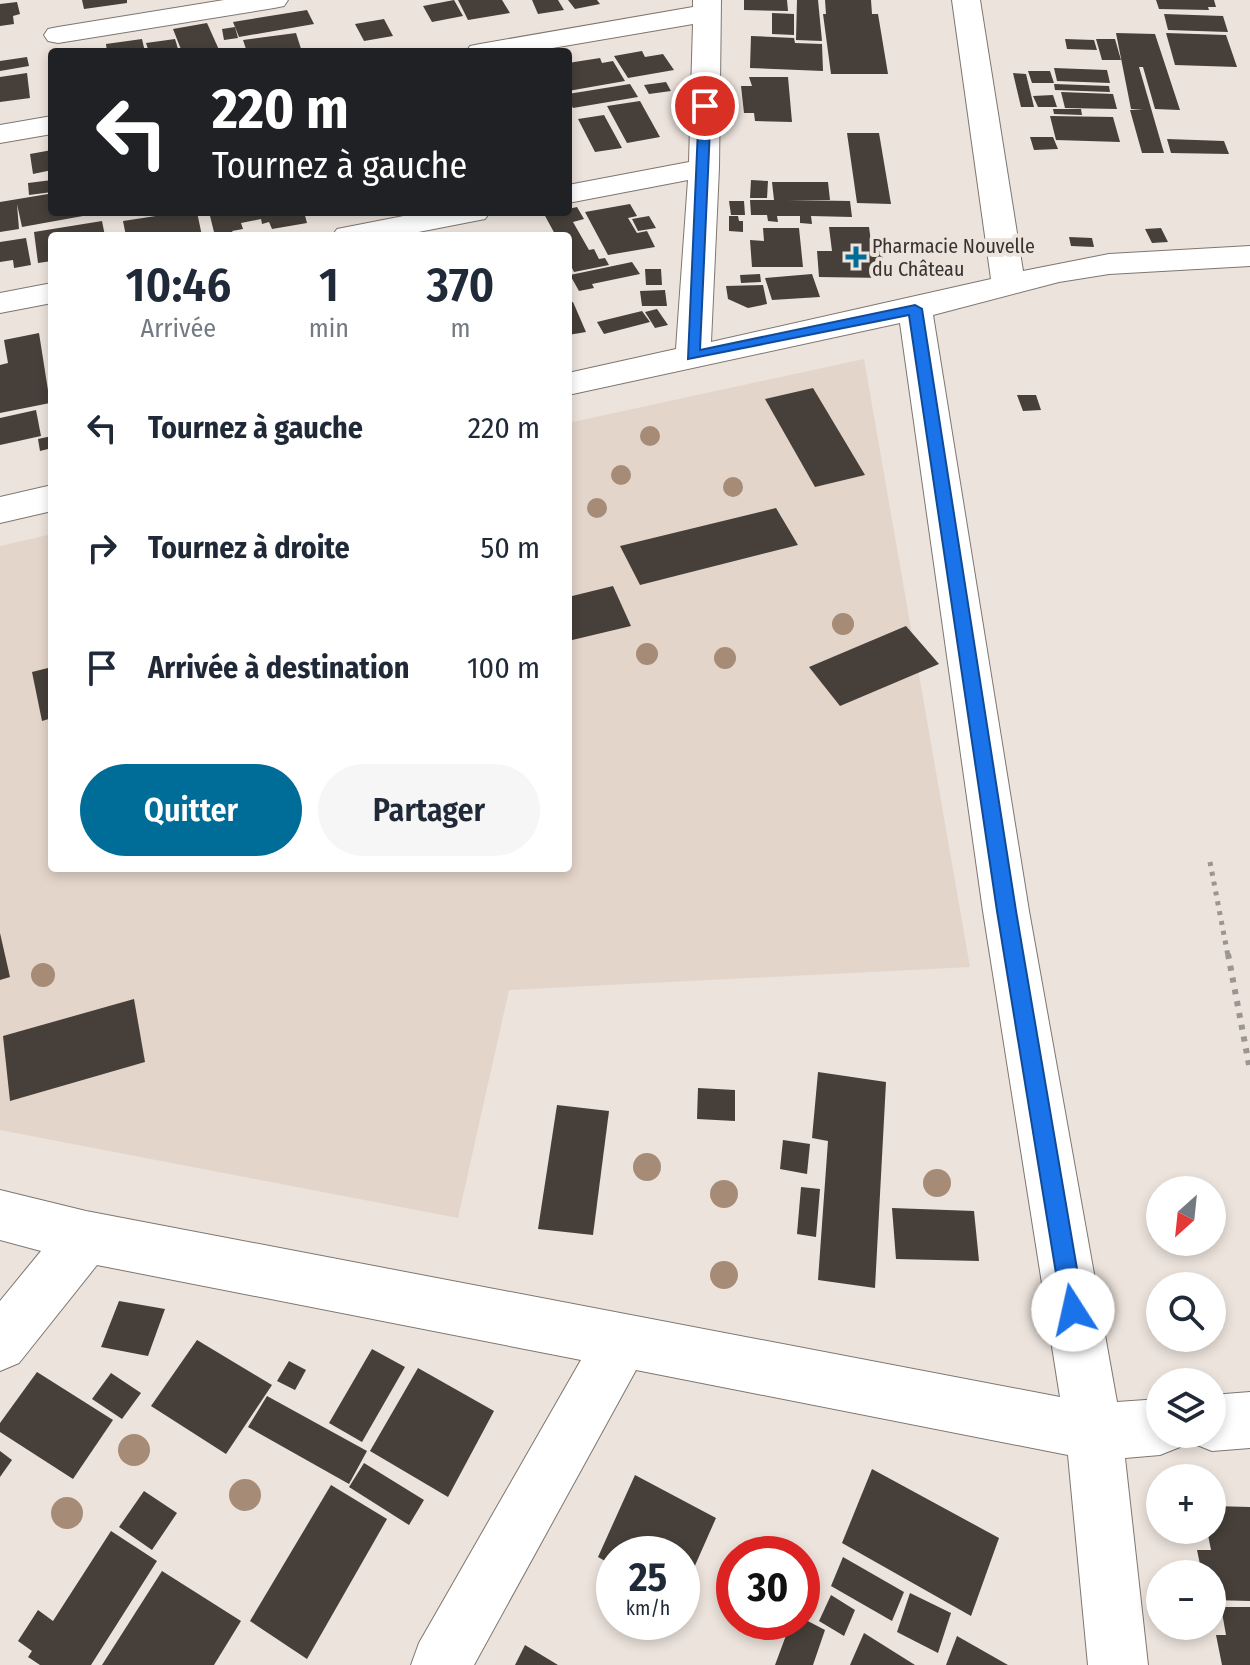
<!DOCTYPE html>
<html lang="fr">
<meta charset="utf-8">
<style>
body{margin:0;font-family:"Fira Sans Condensed",sans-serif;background:#f6f6f7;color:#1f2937;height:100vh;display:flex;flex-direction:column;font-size:30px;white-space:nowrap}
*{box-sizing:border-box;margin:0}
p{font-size:26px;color:#747a83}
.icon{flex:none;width:44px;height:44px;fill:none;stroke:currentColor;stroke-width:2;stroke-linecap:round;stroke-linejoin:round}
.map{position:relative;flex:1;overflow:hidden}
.panel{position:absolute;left:48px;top:232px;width:524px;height:640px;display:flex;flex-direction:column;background:#fff;border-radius:8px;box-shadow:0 4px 12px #0003}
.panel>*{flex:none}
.banner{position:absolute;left:48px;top:48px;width:524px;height:168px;border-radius:8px;box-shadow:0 4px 12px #0003;background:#202124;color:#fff;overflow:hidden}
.needle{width:52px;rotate:207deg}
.tools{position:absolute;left:1146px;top:1176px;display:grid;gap:16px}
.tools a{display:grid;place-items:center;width:80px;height:80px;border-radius:50%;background:#fff;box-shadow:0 4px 12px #0003;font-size:40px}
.speed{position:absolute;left:596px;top:1536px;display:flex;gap:16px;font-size:40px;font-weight:700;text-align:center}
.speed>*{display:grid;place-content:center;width:104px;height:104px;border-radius:50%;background:#fff;box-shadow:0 4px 12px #0003;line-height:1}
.speed small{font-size:20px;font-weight:400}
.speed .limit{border:12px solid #d22;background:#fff;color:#111}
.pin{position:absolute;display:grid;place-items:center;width:68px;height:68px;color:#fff;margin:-34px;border:4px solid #fff;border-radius:50%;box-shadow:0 2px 8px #0007}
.me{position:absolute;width:88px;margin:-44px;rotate:350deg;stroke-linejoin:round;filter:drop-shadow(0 0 6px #0008)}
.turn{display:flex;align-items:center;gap:28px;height:168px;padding:0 32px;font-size:36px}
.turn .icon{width:104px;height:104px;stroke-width:2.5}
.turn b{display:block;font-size:56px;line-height:68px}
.eta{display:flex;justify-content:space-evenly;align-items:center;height:136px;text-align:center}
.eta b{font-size:48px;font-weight:600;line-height:56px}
.primary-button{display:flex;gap:16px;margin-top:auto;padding:16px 32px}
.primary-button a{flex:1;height:92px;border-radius:48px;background:#006c98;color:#fff;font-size:32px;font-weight:600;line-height:92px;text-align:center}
.primary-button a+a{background:#f6f6f7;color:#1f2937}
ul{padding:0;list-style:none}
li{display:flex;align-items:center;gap:24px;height:120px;padding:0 32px}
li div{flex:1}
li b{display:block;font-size:30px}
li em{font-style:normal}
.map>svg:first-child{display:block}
.built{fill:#e4d5ca}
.building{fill:#463f3a}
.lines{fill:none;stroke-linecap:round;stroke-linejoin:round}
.minor-casing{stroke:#7e7670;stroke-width:2}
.path-far1{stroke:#9c9590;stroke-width:5;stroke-dasharray:4 6;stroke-linecap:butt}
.path{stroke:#9c9590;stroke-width:6;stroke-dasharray:5 7;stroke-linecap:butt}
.minor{fill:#fff;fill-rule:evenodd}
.tree{fill:#a68c77}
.route{fill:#1a73e8;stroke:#114b97;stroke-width:2}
.poi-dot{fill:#006c98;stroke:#ece3dc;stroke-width:3}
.labels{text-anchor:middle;stroke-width:8;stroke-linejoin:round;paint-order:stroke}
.far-poi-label{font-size:20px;fill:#373331;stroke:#ece3dc;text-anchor:start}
</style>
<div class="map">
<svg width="1250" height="1665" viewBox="0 0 1250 1665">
<rect width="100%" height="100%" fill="#ece3dc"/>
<polygon class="built" points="864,359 970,967 509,990 458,1218 0,1130 0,546 52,534 52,868 568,868 568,423"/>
<g class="building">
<polygon points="82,0 127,0 127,3 84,9"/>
<polygon points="454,0 463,16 432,22 423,6"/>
<polygon points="458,0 502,0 510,13 468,20"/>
<polygon points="532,0 558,0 564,10 538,14"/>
<polygon points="568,0 597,0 600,4 575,9"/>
<polygon points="744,0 787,0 788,11 744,10"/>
<polygon points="797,0 818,0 822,41 796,40"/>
<polygon points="825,0 871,0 872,14 878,14 888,74 831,74 823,14 826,14"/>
<polygon points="1156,0 1214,0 1216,7 1208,7 1209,10 1159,9"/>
<polygon points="17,2 20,14 13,16 14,24 0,26 0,4"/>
<polygon points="307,10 314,24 239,37 233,22"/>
<polygon points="772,13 794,14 794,35 772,34"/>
<polygon points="1164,14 1223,16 1228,32 1168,30"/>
<polygon points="384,19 393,36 364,41 355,24"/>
<polygon points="207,23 220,52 182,52 173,29"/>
<polygon points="235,27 238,38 224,40 222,29"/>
<polygon points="296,33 302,52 247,52 243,40"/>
<polygon points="1116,33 1155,34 1180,110 1155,109 1143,67 1139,67 1164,153 1142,153 1130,110 1143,110 1131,109"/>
<polygon points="1166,33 1226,35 1237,67 1175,65"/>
<polygon points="751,36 794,38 795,43 822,44 823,71 750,68"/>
<polygon points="142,39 145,52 107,52 106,44"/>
<polygon points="175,39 179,52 149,52 146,43"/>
<polygon points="1065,39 1094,40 1097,50 1067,49"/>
<polygon points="1096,39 1115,39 1121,60 1102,60"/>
<polygon points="642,51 645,57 663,54 674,70 628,78 614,56"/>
<polygon points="27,57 29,66 0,71 0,61"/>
<polygon points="600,58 602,63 613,61 625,81 568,91 568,63"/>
<polygon points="1054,68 1107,70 1110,83 1057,81"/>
<polygon points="1028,71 1050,71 1054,83 1032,83"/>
<polygon points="27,73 30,98 0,102 0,77"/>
<polygon points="1013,73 1026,74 1034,107 1021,107"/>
<polygon points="749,77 788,77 792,122 755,121 754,113 744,113 741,86 752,86"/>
<polygon points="666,82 671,91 649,94 644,85"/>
<polygon points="630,84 638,97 573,108 568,99 568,94"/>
<polygon points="1054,84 1109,86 1110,92 1055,90"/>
<polygon points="1061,92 1113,94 1117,109 1065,108"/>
<polygon points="1053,95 1057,107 1038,107 1033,96"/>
<polygon points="640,101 660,137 627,143 607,106"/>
<polygon points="1053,109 1081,109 1082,115 1054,114"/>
<polygon points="604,115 622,148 595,152 578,119"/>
<polygon points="1050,116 1113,117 1120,142 1056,140"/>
<polygon points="847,133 879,133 891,204 857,203"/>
<polygon points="1030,137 1053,137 1058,149 1034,150"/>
<polygon points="1167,139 1224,141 1229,154 1171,153"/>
<polygon points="52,150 52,170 33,174 30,154"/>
<polygon points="52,180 52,192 29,195 28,183"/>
<polygon points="751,180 768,181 767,198 750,198"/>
<polygon points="772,182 828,182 830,200 788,200 850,201 852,217 811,216 812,224 800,223 800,216 777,216 778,222 768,221 767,215 751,215 750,200 774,200"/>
<polygon points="48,194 49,201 52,200 52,212 94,214 22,227 17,204 19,229 0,232 0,202"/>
<polygon points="729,201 744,201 745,215 731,215"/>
<polygon points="630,204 637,216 628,218 637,233 647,231 655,247 608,255 585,212"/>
<polygon points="577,207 584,219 573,222 589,250 594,249 599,259 605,258 609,265 574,272 568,260 568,236 556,236 544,214 568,212 568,209"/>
<polygon points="182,212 197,212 202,236 126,236 123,221"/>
<polygon points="209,212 304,212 307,223 272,229 269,222 262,224 261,219 241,223 243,229 232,231 234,234 215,236"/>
<polygon points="649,216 656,228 638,231 632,219"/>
<polygon points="729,216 738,216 739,221 743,221 743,232 729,231"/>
<polygon points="102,221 105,236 52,236 52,261 38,263 34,232"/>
<polygon points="829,227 869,227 872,249 882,250 886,278 819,277 817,251 832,251"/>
<polygon points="763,228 799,228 803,267 752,267 750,240 764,241"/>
<polygon points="1161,228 1168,242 1152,243 1145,229"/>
<polygon points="1069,237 1092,238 1094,247 1071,246"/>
<polygon points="26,238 31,265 14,268 13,260 0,262 0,242"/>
<polygon points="632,262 640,274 592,284 594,288 579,291 570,275"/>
<polygon points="645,269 661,269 662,285 646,285"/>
<polygon points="760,274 761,282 741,283 740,275"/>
<polygon points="812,274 820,297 772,300 765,278"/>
<polygon points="763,285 767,304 748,308 728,299 726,286"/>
<polygon points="665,290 667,306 642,306 640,291"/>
<polygon points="573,302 586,332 568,335 568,303"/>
<polygon points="657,309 668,325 655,328 645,312"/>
<polygon points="642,311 650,322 604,334 597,322"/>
<polygon points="39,333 50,403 0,413 0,365 8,363 4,340"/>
<polygon points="813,388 865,475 815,487 765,399"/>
<polygon points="1017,395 1036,395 1041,410 1023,411"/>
<polygon points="36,410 41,436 0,445 0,418"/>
<polygon points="52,436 52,448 40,451 38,439"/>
<polygon points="776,508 798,545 640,585 620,546"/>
<polygon points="613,586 631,626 568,641 568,597"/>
<polygon points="906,626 939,664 840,706 809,667"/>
<polygon points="52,667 52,718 42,721 32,672"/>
<polygon points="0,933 10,977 0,980"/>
<polygon points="134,999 145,1062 10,1101 3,1036"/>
<polygon points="818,1072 886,1082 875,1288 818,1280 828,1141 812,1138"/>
<polygon points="698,1088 735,1090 735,1121 697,1119"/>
<polygon points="557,1105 609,1111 593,1235 538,1229"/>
<polygon points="783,1140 810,1144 807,1174 780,1169"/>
<polygon points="801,1187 820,1189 816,1237 797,1234"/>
<polygon points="892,1208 974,1211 979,1261 896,1259"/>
<polygon points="119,1301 165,1309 148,1356 101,1347"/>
<polygon points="197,1340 272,1385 226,1454 151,1406"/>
<polygon points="372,1349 405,1367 362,1442 329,1423"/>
<polygon points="289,1361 306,1370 295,1390 277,1381"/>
<polygon points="418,1368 494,1411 448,1497 370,1451"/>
<polygon points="37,1372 113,1420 73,1479 0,1432 0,1423"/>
<polygon points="111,1373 141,1393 122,1419 92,1399"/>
<polygon points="267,1396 367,1451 349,1484 248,1427"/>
<polygon points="0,1451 12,1460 0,1477"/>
<polygon points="364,1463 424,1500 409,1525 349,1487"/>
<polygon points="872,1469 999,1538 971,1616 842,1543"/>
<polygon points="635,1475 716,1518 682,1595 682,1554 614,1554 614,1566 598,1557"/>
<polygon points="331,1485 387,1519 307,1659 250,1621"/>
<polygon points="144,1491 177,1513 152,1550 119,1527"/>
<polygon points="1212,1506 1250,1507 1250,1601 1212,1600 1212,1574 1202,1574 1197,1550 1211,1550 1207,1530 1212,1530"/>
<polygon points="111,1531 157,1561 91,1665 40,1665 28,1657 32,1651 18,1641 38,1610 53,1621"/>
<polygon points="843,1557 904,1592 892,1621 831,1586"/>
<polygon points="162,1571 241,1621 214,1665 102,1665"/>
<polygon points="910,1593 951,1613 938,1653 897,1632"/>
<polygon points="831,1595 855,1610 844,1636 819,1621"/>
<polygon points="1221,1607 1250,1607 1250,1665 1222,1665 1216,1635 1226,1635"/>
<polygon points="802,1618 825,1630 813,1665 775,1665 791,1622 802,1622"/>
<polygon points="864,1633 915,1665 850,1665"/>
<polygon points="957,1636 1008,1665 946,1665"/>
<polygon points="525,1645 558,1665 515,1665"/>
</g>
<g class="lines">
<defs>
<g id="minor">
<polygon points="224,0 288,0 284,6 274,8 58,43 48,41 44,35 48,29 58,27"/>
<polygon points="693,0 721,0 719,168 711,342 991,279 952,0 980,0 1023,271 1109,254 1250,246 1250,266 1109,274 1059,282 933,315 1029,911 1117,1402 1160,1399 1160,1434 1185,1434 1180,1447 1160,1455 1125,1458 1148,1665 1088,1665 1068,1455 636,1370 474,1665 411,1665 419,1643 581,1360 97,1265 19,1363 0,1371 0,1301 41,1251 0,1240 0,1190 86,1211 1060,1397 983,911 900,323 568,395 568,373 676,349 688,180 568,203 568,185 689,162 693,24 529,52 466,52 470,46 480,44 693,7"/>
<polygon points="52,116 52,134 0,143 0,125"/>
<polygon points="424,212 490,212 485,219 398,236 332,236 337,229"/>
<polygon points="52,283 52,303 0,313 0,293"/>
<polygon points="52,485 52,511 0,523 0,497"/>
<polygon points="1250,1392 1250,1448 1212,1451 1192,1443 1189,1434 1212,1434 1212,1395"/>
</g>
</defs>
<use href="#minor" class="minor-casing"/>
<polyline class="path-far1" points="1210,862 1228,956"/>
<polyline class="path" points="1228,954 1250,1070"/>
<use href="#minor" class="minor"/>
</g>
<g class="tree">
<circle cx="650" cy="436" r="10"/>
<circle cx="621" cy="475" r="10"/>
<circle cx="733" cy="487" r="10"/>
<circle cx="597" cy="508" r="10"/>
<circle cx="843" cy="624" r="11"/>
<circle cx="647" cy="654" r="11"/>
<circle cx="725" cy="658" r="11"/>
<circle cx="43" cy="975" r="12"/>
<circle cx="647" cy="1167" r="14"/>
<circle cx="937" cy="1183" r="14"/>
<circle cx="724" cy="1194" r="14"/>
<circle cx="724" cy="1275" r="14"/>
<circle cx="134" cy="1450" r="16"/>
<circle cx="245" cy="1495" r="16"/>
<circle cx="67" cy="1513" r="16"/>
</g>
<polygon class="route" points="705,102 711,106 700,350 915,305 922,309 1016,911 1084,1310 1081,1317 1073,1321 1065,1317 1062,1310 997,911 909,315 688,359 699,106"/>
<path class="poi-dot" d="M852 245h8v8h8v8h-8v8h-8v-8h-8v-8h8z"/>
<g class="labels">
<g class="far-poi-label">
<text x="872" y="253">Pharmacie Nouvelle<tspan x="872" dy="23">du Château</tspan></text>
</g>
</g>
</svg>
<div class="tools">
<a><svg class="needle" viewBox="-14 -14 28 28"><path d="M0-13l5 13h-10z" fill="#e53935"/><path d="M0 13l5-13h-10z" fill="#747a83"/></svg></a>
<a><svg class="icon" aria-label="search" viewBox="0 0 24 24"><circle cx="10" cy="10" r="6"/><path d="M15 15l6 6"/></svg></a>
<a><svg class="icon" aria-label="layers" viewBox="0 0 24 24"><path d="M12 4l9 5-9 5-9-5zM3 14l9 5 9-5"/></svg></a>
<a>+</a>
<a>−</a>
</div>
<div class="speed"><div>25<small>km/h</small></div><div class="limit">30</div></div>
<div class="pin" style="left:705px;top:106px;background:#d93025"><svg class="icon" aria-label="arrive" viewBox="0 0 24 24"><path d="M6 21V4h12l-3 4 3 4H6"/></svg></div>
<svg class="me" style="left:1073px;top:1310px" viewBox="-20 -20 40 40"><circle r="19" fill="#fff"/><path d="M0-13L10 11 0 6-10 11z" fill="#1a73e8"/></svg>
<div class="banner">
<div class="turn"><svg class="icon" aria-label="left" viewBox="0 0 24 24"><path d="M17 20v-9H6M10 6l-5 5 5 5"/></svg><div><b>220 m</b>Tournez à gauche</div></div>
</div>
<section class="panel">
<div class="eta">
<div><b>10:46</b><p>Arrivée</p></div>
<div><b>1</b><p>min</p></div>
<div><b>370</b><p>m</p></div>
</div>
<ul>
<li><svg class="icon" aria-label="left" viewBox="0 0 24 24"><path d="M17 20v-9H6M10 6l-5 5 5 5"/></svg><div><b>Tournez à gauche</b></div><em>220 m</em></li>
<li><svg class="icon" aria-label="right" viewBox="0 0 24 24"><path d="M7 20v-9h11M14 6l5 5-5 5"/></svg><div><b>Tournez à droite</b></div><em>50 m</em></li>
<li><svg class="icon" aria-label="arrive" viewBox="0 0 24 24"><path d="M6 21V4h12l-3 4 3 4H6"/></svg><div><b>Arrivée à destination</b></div><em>100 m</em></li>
</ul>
<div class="primary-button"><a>Quitter</a><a>Partager</a></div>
</section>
</div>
